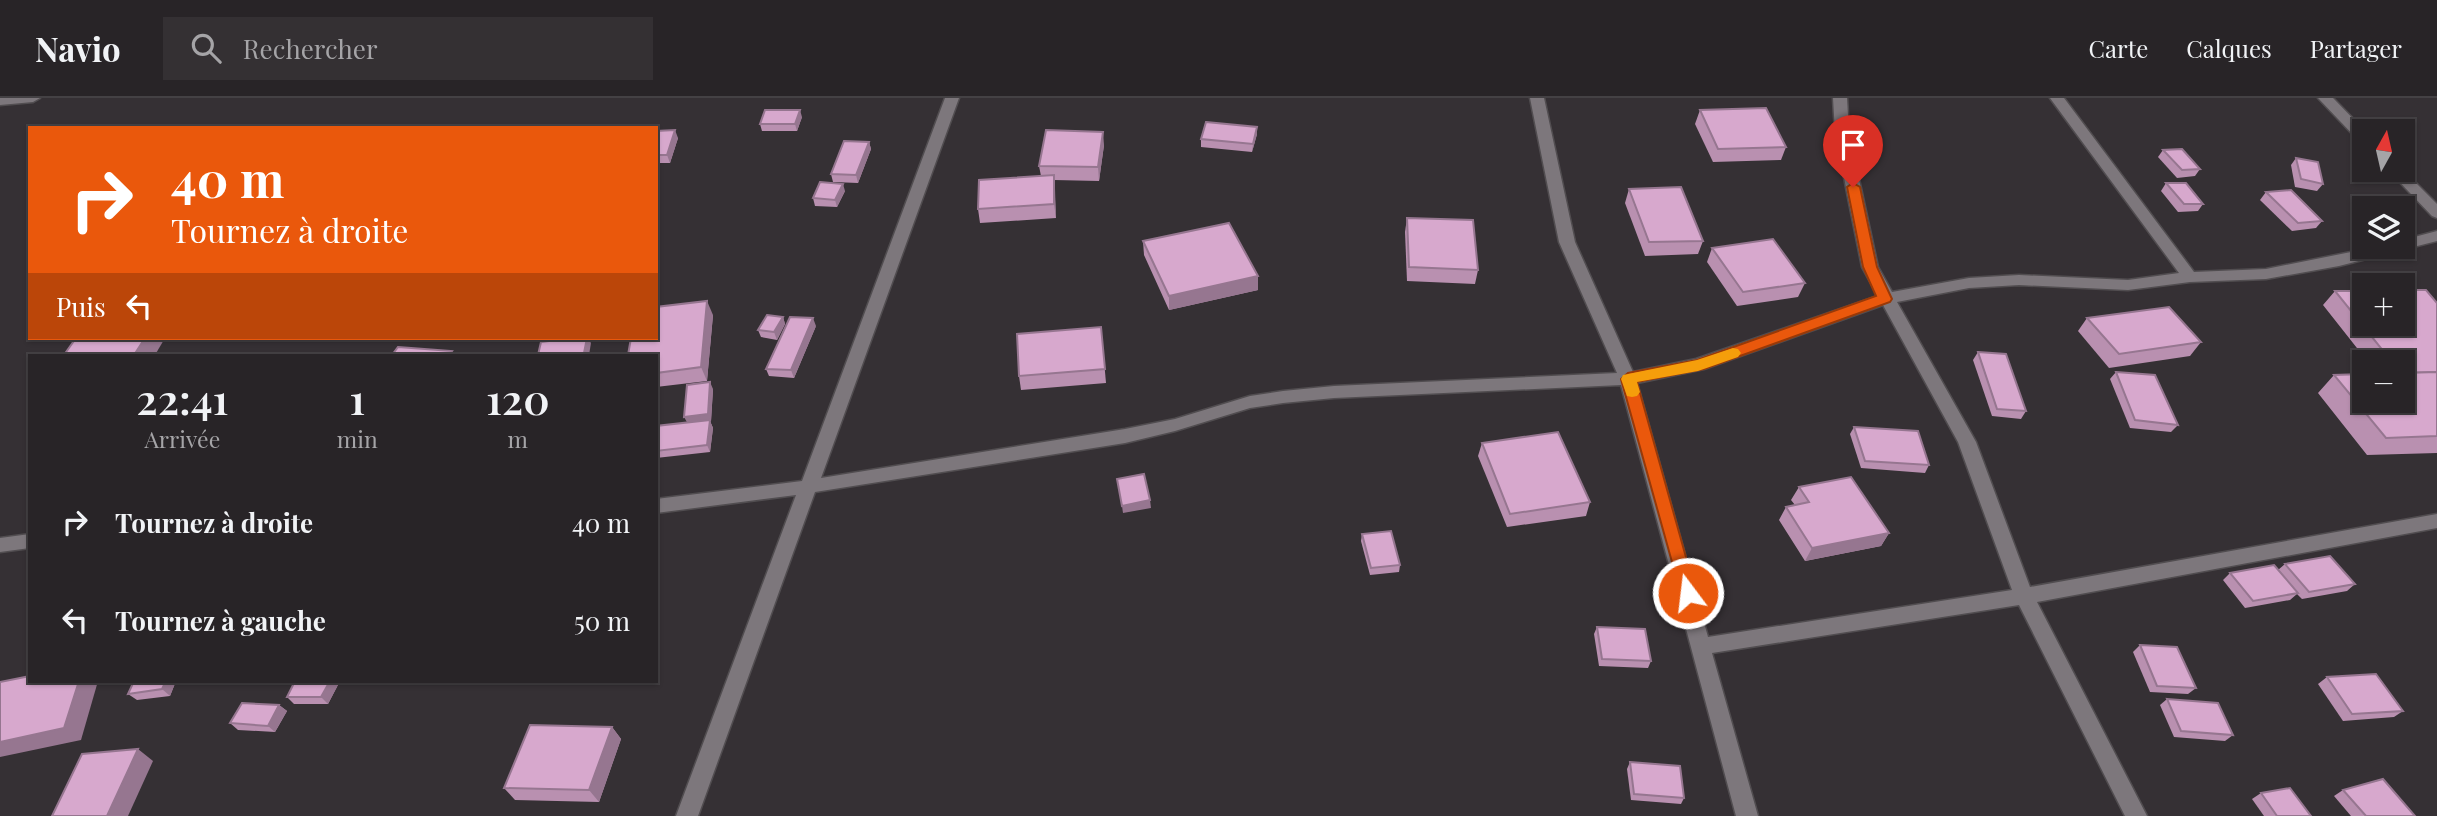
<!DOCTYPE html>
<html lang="fr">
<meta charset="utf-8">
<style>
body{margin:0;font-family:"Playfair Display",serif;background:#343033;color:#f1f3f6;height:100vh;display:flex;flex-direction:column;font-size:26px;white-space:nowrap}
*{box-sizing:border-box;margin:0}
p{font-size:23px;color:#a5a4a7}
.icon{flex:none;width:38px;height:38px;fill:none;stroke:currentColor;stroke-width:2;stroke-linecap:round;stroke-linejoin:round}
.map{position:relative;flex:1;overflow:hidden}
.drawer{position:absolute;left:28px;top:256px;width:630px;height:329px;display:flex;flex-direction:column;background:#282427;border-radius:0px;box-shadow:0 2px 5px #0004,0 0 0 2px #444144}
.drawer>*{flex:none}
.top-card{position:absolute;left:28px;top:28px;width:630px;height:214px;border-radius:0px;box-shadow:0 2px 5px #0004,0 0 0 2px #444144;background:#ea580c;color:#fff;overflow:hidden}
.needle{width:46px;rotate:8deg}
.controls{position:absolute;left:2352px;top:21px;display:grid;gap:14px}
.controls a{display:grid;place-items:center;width:63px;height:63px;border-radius:0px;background:#282427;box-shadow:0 2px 5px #0004,0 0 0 2px #444144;font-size:35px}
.pin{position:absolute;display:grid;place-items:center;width:60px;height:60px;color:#fff;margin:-72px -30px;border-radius:50% 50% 50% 0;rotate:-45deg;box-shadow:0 0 7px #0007}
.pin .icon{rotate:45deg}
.me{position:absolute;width:77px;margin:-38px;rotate:345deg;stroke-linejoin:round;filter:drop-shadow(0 0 5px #0008)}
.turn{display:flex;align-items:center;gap:24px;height:147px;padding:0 28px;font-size:32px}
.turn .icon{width:91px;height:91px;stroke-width:2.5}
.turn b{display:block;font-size:49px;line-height:60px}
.then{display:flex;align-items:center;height:66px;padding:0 28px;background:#0003;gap:14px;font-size:26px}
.eta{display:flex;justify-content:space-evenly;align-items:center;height:119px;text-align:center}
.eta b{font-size:42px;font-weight:600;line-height:49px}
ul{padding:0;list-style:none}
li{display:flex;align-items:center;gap:21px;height:98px;padding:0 28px}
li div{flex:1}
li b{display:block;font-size:26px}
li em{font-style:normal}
header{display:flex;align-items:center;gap:42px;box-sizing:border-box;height:98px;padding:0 35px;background:#282427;border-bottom:2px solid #444144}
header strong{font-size:33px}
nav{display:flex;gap:38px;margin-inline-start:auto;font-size:24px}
.search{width:490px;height:63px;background:#343033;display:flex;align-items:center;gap:18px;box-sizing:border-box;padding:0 24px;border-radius:0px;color:#a5a4a7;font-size:26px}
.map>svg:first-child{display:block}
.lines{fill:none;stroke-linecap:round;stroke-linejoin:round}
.minor-casing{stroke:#514d50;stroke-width:3}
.tertiary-casing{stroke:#514d50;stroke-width:3}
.minor{fill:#7d777c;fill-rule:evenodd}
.tertiary{fill:#7d777c;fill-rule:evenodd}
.wall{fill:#b990b0}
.shaded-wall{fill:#967690}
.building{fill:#d7a8cd;stroke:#967690;stroke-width:2}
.route{fill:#ea580c;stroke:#983908;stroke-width:2}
.slow{fill:#f59e0b}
</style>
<header>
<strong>Navio</strong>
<div class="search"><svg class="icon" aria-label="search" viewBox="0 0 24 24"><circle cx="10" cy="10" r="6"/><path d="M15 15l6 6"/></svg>Rechercher</div>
<nav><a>Carte</a><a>Calques</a><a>Partager</a></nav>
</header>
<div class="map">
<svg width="2437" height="718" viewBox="0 0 2437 718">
<rect width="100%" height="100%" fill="#353034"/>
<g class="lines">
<defs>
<g id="minor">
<path d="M945 0H959L821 380 1125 331 1175 321 1250 298 1283 293 1334 288 1617 275 1559 144 1530 0H1544L1575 144 1633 274 1696 261 1878 198 1862 169 1835 35 1833 0H1847L1849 35 1878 169 1892 194 1969 180 2019 177 2128 182 2179 175 2050 0H2064L2194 174 2266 171 2376 149H2403V142L2437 133V143L2339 168 2266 181 2190 184 2128 192 2019 187 1969 190 1897 204 1976 344 2030 489 2437 416V430L2037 504 2147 718H2125L2019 507 1712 555 1758 718H1736L1621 287 1334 300 1283 305 1250 310 1175 333 1125 345 815 394 698 718H676L796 397 656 415V401L802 383ZM1883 207 1958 344 2012 492 1708 539 1637 285 1704 271Z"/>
<polygon points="2318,0 2333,0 2365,33 2364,44 2359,43"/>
<polygon points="2388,72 2403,72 2437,106 2437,120 2432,118"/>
<polygon points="30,436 30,450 0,454 0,440"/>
</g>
<polygon id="tertiary" points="0,0 40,0 33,4 0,7"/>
</defs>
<use href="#minor" class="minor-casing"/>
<use href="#tertiary" class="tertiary-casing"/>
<use href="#minor" class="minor"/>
<use href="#tertiary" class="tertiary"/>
</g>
<g class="wall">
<polygon points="1700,12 1786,49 1781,62 1713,64 1695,26"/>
<polygon points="802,19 797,33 762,33 760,26"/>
<polygon points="1257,29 1257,36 1252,54 1201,49 1201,41"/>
<polygon points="656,33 678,40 670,65 656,65"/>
<polygon points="869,44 871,51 858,85 833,84 831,76"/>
<polygon points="1104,47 1099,83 1054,82 1056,120 980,125 978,111 1041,78 1039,68"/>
<polygon points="2163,52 2200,71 2195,78 2177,80 2158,59"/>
<polygon points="2296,60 2323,86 2317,93 2295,89 2291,67"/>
<polygon points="2166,85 2203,106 2198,113 2178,114 2161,93"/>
<polygon points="1629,91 1703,143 1698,156 1645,158 1625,105"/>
<polygon points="845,93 837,109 815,108 813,100"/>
<polygon points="2266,94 2322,123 2316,130 2292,133 2260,102"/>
<polygon points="1407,120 1478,172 1475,186 1407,183 1405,134"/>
<polygon points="1143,143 1258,178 1258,192 1169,212 1144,157"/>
<polygon points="1712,150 1805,185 1798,199 1737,208 1707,164"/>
<polygon points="2335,193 2437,205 2437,355 2367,357 2318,295 2334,277 2403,303 2403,264 2368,264 2323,207"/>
<polygon points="713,217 707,283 656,289 656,257"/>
<polygon points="783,219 785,226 777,242 761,239 758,232"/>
<polygon points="2087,220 2201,244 2190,258 2109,270 2078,233"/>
<polygon points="816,228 794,280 769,278 766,271"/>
<polygon points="1101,229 1106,285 1021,292 1019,278"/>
<polygon points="1978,254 2026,313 2021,321 1992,318 1973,262"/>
<polygon points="2116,274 2178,327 2171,334 2130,330 2110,281"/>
<polygon points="713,291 711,323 710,323 713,330 710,354 656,360 656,328 687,325"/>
<polygon points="1854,329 1929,367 1925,375 1861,370 1850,336"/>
<polygon points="1482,345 1590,404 1586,418 1507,429 1478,358"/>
<polygon points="1799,389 1889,435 1881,448 1805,463 1779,422 1786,409 1795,407 1791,402"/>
<polygon points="1362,436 1400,467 1399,474 1370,477 1361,443"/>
<polygon points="2285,466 2355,486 2347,493 2302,501 2297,496 2290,502 2245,510 2223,482 2230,475 2278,472"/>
<polygon points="1597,529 1651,563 1648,570 1599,568 1594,536"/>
<polygon points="2140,547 2196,590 2188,596 2150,594 2133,554"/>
<polygon points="2327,579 2403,613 2394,619 2343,623 2318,586"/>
<polygon points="134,583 176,583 170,598 137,602 128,596"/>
<polygon points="295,583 340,583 328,606 294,606 287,599"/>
<polygon points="2167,601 2233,637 2225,643 2174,639 2160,607"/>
<polygon points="279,607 287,613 275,634 238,632 230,625"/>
<polygon points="612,629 621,641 599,704 515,702 504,690"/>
<polygon points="1630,664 1684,700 1681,706 1631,702 1627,671"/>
<polygon points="2343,692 2415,718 2351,718 2334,698"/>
<polygon points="2261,695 2311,718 2264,718 2252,701"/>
</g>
<g class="shaded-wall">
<polygon points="800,12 802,19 797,33 795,26"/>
<polygon points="1257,29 1257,36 1252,54 1253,46"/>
<polygon points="675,32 678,40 670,65 667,57"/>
<polygon points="1103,34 1104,47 1099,83 1098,69"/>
<polygon points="869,44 871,51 858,85 856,77"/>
<polygon points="1054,77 1055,91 1056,120 1054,106"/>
<polygon points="843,86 845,93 837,109 835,102"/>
<polygon points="1258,178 1258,192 1169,212 1169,198"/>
<polygon points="707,203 713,217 707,283 701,269"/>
<polygon points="783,219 785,226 777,242 774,234"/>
<polygon points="813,220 816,228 794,280 791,272"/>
<polygon points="145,240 165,240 155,257 134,257"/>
<polygon points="587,240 588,240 591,245 589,257 585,257 584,255"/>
<polygon points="710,284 713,291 711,323 710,323 713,330 710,354 707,347 688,326 684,319"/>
<polygon points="1150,402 1151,410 1123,415 1122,408"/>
<polygon points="1889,435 1881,448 1805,463 1812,450"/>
<polygon points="79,583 98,583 81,642 0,659 0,644"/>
<polygon points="166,583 176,583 170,598 162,591"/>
<polygon points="330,583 340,583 328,606 321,599"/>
<polygon points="279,607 287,613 275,634 268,628"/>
<polygon points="612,629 621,641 599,704 589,692"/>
<polygon points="138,651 153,663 128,718 107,718"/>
</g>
<g class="building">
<polygon points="1766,10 1786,49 1718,51 1700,12"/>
<polygon points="765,12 800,12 795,26 760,26"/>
<polygon points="1206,24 1257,29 1253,46 1201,41"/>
<polygon points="675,32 667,57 656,57 656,33"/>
<polygon points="1046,32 1103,34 1098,69 1039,68"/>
<polygon points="844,43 869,44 856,77 831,76"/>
<polygon points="2182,51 2200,71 2182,72 2163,52"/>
<polygon points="2296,60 2318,64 2323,86 2301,81"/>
<polygon points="1054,77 1054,106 978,111 979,82"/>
<polygon points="820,84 843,86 835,102 813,100"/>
<polygon points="2166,85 2186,85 2203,106 2184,106"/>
<polygon points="1681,89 1703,143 1649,144 1629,91"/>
<polygon points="2291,92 2322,123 2298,125 2266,94"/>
<polygon points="1407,120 1473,122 1478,172 1409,169"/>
<polygon points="1229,125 1258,178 1169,198 1143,143"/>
<polygon points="1773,141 1805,185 1743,194 1712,150"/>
<polygon points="2403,192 2426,192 2437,205 2437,274 2403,275 2403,264 2392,264 2335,193 2364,193 2364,226 2403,226"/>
<polygon points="707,203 701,269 656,275 656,257 628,257 631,240 656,240 656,209"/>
<polygon points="2169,209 2201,244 2119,256 2087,220"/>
<polygon points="767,217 783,219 774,234 758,232"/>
<polygon points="790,219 813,220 791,272 766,271"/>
<polygon points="1101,229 1105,271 1019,278 1017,236"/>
<polygon points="76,240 145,240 134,257 64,257"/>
<polygon points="573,240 587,240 584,255 571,257 538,257 541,244"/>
<polygon points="398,249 452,253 449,257 392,257"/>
<polygon points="1978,254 2006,256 2026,313 1997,311"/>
<polygon points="2116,274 2155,277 2178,327 2135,322"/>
<polygon points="2437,274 2437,338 2386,340 2334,277 2364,276 2364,303 2403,303 2403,275"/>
<polygon points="710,284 708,316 684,319 687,287"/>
<polygon points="710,322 707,347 656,353 656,328"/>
<polygon points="1854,329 1918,333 1929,367 1865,363"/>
<polygon points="1558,334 1590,404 1510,416 1482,345"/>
<polygon points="1144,376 1150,402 1122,408 1117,381"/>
<polygon points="1851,379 1889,435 1812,450 1786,409 1809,404 1799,389"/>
<polygon points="1391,433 1400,467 1371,470 1362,436"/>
<polygon points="2330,458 2355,486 2309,494 2285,466"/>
<polygon points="2274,467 2298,495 2253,503 2230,475"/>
<polygon points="1597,529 1645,531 1651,563 1602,561"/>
<polygon points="2140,547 2177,549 2196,590 2157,588"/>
<polygon points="2376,576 2403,613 2352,616 2327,579"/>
<polygon points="30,578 30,583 79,583 64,630 0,644 0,584"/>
<polygon points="134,583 166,583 162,591 128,596"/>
<polygon points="295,583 330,583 321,599 287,599"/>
<polygon points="2167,601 2218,605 2233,637 2181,633"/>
<polygon points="242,605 279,607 268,628 230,625"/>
<polygon points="530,627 612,629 589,692 504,690"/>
<polygon points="138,651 107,718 52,718 82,656"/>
<polygon points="1630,664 1680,668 1684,700 1634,696"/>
<polygon points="2383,681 2415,718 2366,718 2343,692"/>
<polygon points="2290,690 2311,718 2277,718 2261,695"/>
</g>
<polygon class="route" points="1853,85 1860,89 1877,169 1892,201 1890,204 1704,271 1637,284 1696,495 1694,500 1688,502 1682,500 1621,281 1628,275 1697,262 1876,198 1863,169 1847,89"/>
<polygon class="slow" points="1733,250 1738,251 1741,255 1738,259 1698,273 1637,284 1640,294 1637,298 1632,299 1627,298 1621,281 1623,277 1697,262"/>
</svg>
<div class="controls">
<a><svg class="needle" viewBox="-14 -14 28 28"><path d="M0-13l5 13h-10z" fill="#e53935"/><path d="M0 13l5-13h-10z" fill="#a5a4a7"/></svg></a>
<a><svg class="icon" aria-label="layers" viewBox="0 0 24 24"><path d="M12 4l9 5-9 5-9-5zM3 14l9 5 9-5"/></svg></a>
<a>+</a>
<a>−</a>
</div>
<div class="pin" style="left:1853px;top:89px;background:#d93025"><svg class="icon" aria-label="arrive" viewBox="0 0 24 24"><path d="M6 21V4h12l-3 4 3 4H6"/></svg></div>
<svg class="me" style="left:1688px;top:495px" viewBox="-20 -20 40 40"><circle r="17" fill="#ea580c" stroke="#fff" stroke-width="3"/><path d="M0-11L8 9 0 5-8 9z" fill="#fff"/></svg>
<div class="top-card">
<div class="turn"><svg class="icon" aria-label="right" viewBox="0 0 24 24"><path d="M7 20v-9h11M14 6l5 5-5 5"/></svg><div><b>40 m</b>Tournez à droite</div></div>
<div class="then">Puis<svg class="icon" aria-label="left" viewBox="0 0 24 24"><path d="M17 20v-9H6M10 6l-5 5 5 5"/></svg></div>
</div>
<section class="drawer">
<div class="eta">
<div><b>22:41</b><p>Arrivée</p></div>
<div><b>1</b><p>min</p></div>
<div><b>120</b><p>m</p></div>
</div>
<ul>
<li><svg class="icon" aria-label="right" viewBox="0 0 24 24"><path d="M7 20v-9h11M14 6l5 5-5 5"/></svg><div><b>Tournez à droite</b></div><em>40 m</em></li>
<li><svg class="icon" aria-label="left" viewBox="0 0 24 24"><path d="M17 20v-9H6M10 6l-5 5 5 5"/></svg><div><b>Tournez à gauche</b></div><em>50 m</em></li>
</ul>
</section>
</div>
